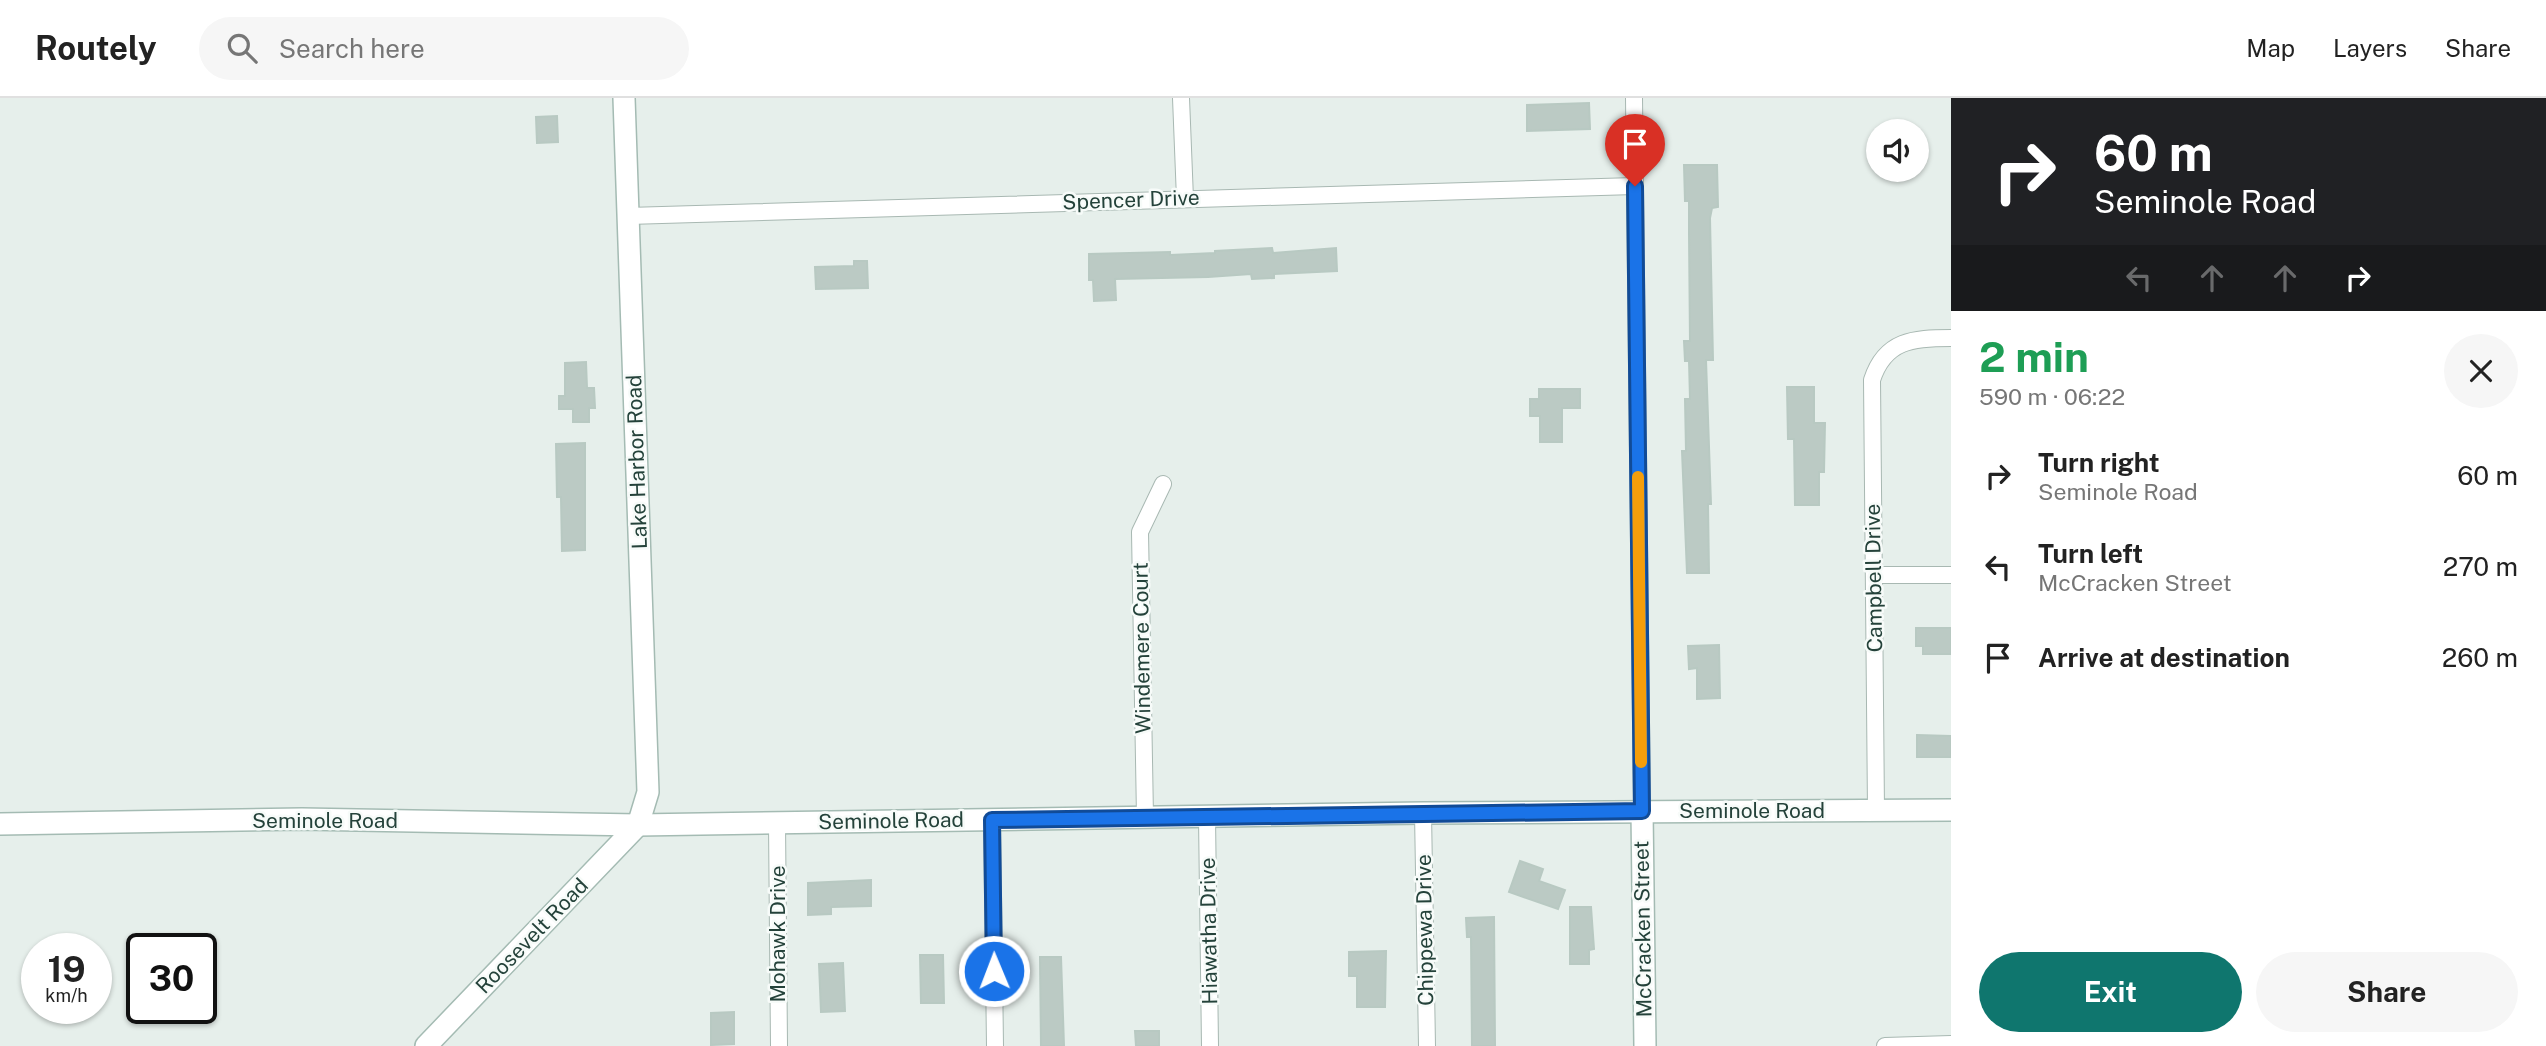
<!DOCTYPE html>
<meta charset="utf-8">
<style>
body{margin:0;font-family:"Public Sans",sans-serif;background:#f6f6f6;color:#222;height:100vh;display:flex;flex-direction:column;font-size:26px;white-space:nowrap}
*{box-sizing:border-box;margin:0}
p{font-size:23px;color:#767676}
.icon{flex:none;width:38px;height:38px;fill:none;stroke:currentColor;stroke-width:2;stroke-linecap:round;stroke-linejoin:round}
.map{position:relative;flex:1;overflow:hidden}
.panel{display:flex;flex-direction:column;background:#fff;width:595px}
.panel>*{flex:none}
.top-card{background:#202124;color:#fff;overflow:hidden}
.buttons{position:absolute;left:1866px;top:21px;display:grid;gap:14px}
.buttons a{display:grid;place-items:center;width:63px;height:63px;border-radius:50%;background:#fff;box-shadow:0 2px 5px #0004;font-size:35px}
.speed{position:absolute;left:21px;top:835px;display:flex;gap:14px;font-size:35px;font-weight:700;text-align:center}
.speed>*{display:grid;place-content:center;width:91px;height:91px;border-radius:50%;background:#fff;box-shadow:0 2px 5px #0004;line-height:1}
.speed small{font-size:18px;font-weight:400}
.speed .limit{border:4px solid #111;border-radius:10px;background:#fff;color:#111}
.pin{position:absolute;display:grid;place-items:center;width:60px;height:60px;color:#fff;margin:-72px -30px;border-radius:50% 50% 50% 0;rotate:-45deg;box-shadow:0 0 7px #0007}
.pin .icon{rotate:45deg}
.me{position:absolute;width:77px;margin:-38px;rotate:359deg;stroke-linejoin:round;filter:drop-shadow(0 0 5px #0008)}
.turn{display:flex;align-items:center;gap:24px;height:147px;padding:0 28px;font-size:32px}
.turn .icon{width:91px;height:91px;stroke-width:2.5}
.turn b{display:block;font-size:49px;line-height:60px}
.lanes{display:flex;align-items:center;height:66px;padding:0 28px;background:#0003;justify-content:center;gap:35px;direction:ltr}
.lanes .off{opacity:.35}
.round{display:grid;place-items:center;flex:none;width:74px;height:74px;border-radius:37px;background:#f6f6f6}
.head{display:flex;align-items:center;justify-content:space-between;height:119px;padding:0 28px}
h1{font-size:42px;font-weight:700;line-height:52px;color:#1e9e55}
.cta{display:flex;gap:14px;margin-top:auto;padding:14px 28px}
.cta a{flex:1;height:80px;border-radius:42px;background:#0f766e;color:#fff;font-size:28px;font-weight:700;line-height:80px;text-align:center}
.cta a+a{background:#f6f6f6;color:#222}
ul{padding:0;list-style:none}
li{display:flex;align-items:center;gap:21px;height:91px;padding:0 28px}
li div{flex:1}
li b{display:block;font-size:26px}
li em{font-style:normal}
header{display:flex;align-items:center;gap:42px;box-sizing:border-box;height:98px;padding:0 35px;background:#fff;border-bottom:2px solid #e0e0e0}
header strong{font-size:33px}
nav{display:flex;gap:38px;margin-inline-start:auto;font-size:24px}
.search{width:490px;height:63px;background:#f6f6f6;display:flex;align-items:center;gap:18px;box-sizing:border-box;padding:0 24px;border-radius:38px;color:#767676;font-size:26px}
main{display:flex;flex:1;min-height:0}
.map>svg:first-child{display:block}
.building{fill:#bbcac4;stroke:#b8c9c2;stroke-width:2}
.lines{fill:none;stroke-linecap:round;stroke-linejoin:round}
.street-casing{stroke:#a8b8b2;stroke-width:18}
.secondary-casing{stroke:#a4bbb3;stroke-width:24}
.street{stroke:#fff;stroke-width:16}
.secondary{stroke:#fff;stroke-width:21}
.route-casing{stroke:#114b97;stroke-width:18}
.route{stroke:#1a73e8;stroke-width:12}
.slow{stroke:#f59e0b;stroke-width:12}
.labels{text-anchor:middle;stroke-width:5;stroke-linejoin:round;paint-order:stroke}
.street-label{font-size:21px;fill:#24423a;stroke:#f7fbf9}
</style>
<header>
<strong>Routely</strong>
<div class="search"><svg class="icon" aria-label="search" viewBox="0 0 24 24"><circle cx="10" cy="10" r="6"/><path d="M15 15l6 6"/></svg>Search here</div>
<nav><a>Map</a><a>Layers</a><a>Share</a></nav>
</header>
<main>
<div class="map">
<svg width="1951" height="948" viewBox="0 0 1951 948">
<rect width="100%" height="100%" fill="#e6efeb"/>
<g class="building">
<polygon points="1589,5 1590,31 1527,33 1527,7"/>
<polygon points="557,18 558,44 537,45 536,19"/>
<polygon points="1684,67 1717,67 1718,109 1712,110 1710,120 1713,262 1706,262 1711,406 1708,406 1709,475 1687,475 1682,353 1686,353 1685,301 1690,301 1689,263 1685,263 1684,243 1690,243 1689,135 1689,103 1685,103"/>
<polygon points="1272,150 1273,155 1336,150 1337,173 1274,176 1274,180 1252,181 1251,176 1208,179 1115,181 1116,202 1094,203 1093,182 1089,182 1089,156 1170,154 1170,157 1215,155 1215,153"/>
<polygon points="854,163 867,163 868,190 816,191 815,169 854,168"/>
<polygon points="586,264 587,290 594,290 595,310 589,310 589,324 573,324 573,311 559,311 559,298 565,298 565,265"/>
<polygon points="1787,289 1814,289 1814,325 1825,325 1824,374 1819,374 1819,407 1795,407 1794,341 1788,341"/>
<polygon points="1539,291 1580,291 1580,310 1562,310 1562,344 1540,344 1540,318 1530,318 1530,301 1539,301"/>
<polygon points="585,345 585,452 562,453 561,399 557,399 556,346"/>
<polygon points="1916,530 1951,530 1951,556 1923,556 1923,548 1916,548"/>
<polygon points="1719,547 1720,600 1697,601 1697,570 1689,571 1688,548"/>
<polygon points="1917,637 1951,638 1951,659 1917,659"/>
<polygon points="1520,763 1543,771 1539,783 1565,792 1558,811 1509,794"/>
<polygon points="871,782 871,808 831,809 831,816 808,817 808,785"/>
<polygon points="1570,809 1591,809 1594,851 1589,852 1589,866 1570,866"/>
<polygon points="1494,819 1495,948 1472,948 1471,839 1467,839 1466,820"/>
<polygon points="1386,853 1385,909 1357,909 1357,878 1349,878 1349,854"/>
<polygon points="920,857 943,857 944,905 921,905"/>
<polygon points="1040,859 1061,859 1064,948 1041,948"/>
<polygon points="843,865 845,913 821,914 819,866"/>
<polygon points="734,914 734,946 711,947 711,915"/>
<polygon points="1135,933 1159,933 1159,948 1136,948"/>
</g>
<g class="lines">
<defs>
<g id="street">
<polyline points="1181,0 1185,101"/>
<polyline points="1634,0 1642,713"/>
<polyline points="628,118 1635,88"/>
<polyline points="1874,477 1951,477"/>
<path d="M1876 712 1872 282C1885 242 1913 240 1951 240"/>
<polyline points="1423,715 1427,948"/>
<polyline points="1145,719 1140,434 1163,386"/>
<polyline points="1207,719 1210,948"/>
<polyline points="992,722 995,948"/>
<polyline points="777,724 779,948"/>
<polyline points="1885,948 1951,946"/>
</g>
<g id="secondary">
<polyline points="1642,713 1645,948"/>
<polyline points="0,726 302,721 638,727 1423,715 1951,712"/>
<polyline points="426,948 638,727 648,694 624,0"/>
</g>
</defs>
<use href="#street" class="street-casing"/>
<use href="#secondary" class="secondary-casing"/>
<use href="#street" class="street"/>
<use href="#secondary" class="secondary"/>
</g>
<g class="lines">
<defs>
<polyline id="route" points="994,873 992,722 1642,713 1635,88"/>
</defs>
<use href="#route" class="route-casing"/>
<use href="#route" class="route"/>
<polyline class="slow" points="1638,379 1641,664"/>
</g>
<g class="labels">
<g class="street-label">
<text transform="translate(1131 102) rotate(-2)" y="7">Spencer Drive</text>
<text transform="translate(637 364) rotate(-92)" y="7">Lake Harbor Road</text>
<text transform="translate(1874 480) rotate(-91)" y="7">Campbell Drive</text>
<text transform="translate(1142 550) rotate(-91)" y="7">Windemere Court</text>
<text x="1752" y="720">Seminole Road</text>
<text x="325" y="730">Seminole Road</text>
<text transform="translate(891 723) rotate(-1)" y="7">Seminole Road</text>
<text transform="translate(1643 831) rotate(-91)" y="7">McCracken Street</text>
<text transform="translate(1425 832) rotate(-91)" y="7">Chippewa Drive</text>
<text transform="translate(1209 833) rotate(-91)" y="7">Hiawatha Drive</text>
<text transform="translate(778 836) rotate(-90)" y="7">Mohawk Drive</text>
<text transform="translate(532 838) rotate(-46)" y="7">Roosevelt Road</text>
</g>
</g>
</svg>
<div class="buttons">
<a><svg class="icon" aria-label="sound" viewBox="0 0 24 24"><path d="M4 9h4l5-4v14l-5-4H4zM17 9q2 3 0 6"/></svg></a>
</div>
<div class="speed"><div>19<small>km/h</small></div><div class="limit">30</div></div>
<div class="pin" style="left:1635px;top:88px;background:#d93025"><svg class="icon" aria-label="arrive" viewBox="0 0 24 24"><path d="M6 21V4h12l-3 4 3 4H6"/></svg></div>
<svg class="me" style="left:994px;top:873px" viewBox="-20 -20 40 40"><circle r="17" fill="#1a73e8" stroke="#fff" stroke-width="3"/><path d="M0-11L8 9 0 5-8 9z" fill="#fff"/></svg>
</div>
<section class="panel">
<div class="top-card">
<div class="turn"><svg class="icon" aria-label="right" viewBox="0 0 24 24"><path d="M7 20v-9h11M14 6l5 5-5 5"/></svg><div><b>60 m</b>Seminole Road</div></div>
<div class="lanes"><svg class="icon off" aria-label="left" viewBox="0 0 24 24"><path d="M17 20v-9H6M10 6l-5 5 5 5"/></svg><svg class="icon off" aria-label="ahead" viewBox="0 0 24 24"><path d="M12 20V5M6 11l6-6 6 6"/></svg><svg class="icon off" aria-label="ahead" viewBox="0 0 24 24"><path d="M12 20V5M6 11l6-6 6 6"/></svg><svg class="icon" aria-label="right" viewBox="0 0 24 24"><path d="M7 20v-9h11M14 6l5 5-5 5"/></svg></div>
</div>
<div class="head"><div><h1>2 min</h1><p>590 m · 06:22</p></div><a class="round"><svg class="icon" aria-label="close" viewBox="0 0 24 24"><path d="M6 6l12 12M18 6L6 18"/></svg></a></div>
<ul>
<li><svg class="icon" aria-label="right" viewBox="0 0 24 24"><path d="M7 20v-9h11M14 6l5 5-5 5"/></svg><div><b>Turn right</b><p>Seminole Road</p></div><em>60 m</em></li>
<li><svg class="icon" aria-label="left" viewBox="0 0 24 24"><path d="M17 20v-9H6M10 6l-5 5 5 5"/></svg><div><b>Turn left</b><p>McCracken Street</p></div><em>270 m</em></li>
<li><svg class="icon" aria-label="arrive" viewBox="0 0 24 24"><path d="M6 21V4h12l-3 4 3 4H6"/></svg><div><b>Arrive at destination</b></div><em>260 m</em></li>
</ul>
<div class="cta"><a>Exit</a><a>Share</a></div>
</section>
</main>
